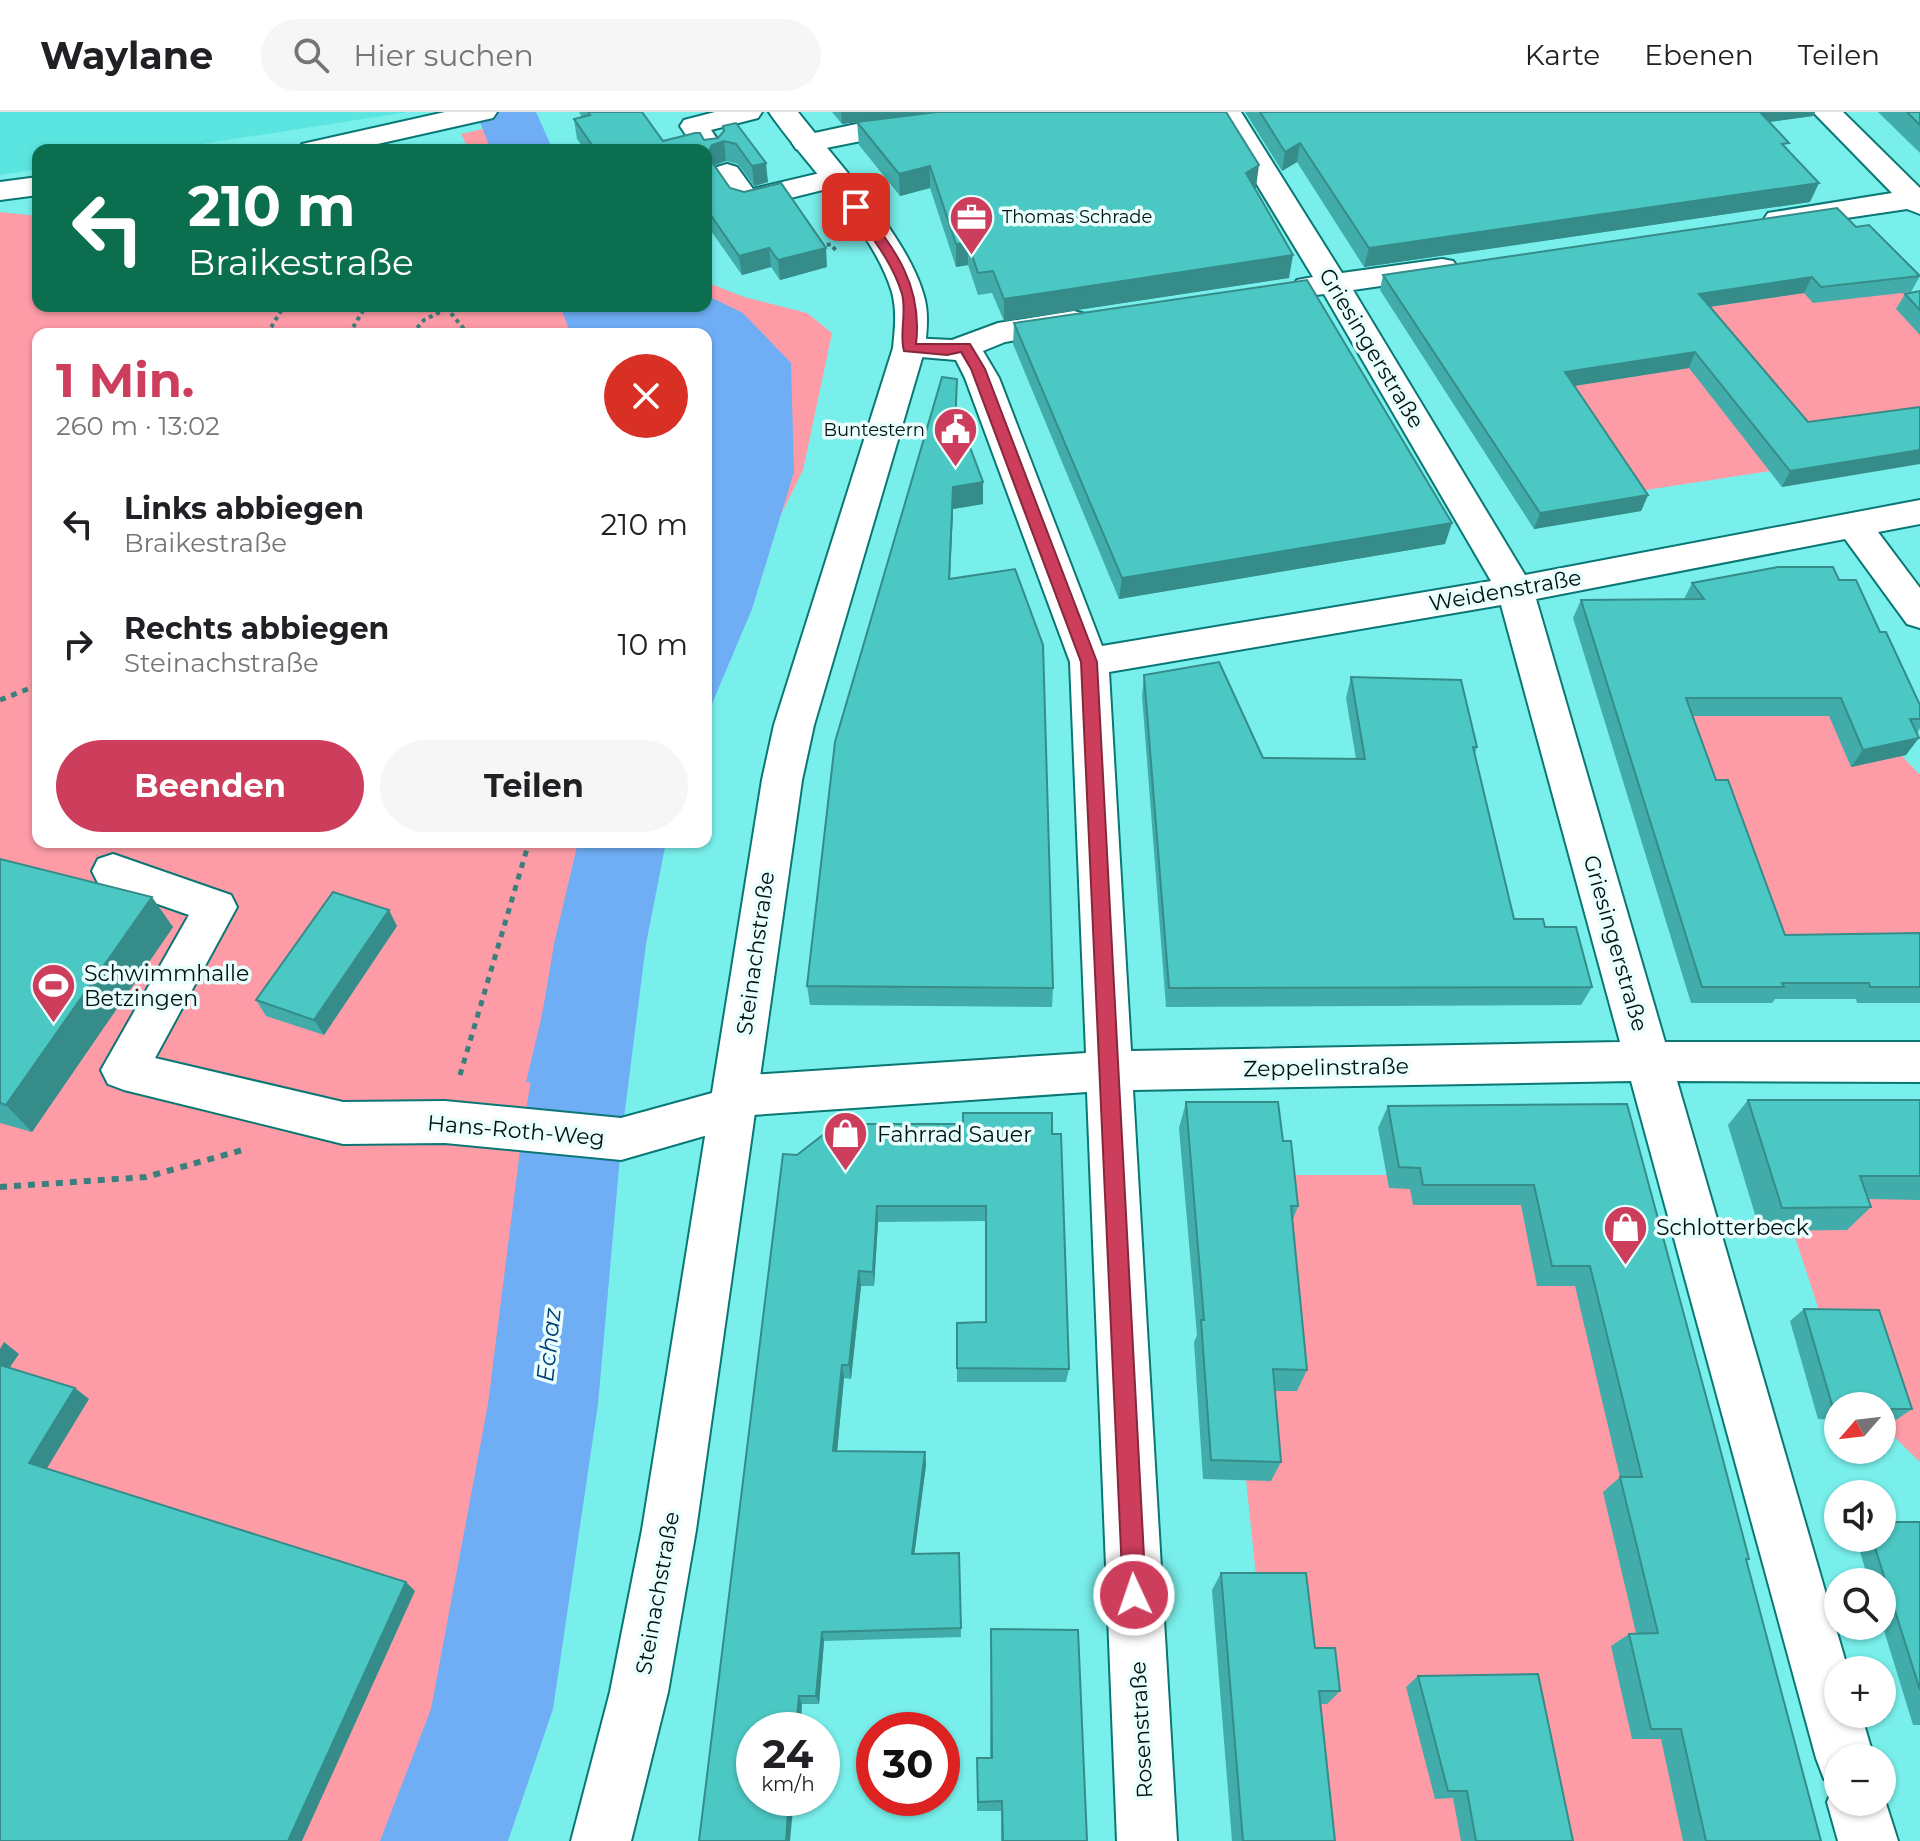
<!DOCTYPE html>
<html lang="de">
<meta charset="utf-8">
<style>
body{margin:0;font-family:Montserrat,sans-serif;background:#f6f6f6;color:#202124;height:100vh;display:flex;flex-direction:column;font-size:30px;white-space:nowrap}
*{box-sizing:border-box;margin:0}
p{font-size:26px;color:#757577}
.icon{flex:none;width:44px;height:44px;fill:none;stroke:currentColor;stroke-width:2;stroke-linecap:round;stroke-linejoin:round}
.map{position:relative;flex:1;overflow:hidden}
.details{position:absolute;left:32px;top:216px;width:680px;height:520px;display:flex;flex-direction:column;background:#fff;border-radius:16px;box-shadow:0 2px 6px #0004}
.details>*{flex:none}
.banner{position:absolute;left:32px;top:32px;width:680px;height:168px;border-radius:16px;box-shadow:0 2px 6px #0004;background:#0b6e4f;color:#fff;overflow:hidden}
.needle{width:52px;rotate:242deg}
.controls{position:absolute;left:1824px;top:1280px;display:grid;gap:16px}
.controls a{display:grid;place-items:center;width:72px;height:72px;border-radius:50%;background:#fff;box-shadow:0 2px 6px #0004;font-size:40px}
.speed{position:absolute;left:736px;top:1600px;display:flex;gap:16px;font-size:40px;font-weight:700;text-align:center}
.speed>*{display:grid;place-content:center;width:104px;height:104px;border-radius:50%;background:#fff;box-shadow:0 2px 6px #0004;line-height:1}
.speed small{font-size:20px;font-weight:400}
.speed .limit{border:12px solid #d22;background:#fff;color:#111}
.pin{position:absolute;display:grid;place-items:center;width:68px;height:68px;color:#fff;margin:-34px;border-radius:16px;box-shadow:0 4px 12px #0006}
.me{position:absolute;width:88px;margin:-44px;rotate:357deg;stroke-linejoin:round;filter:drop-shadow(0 0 6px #0008)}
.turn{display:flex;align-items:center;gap:28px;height:168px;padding:0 24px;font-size:36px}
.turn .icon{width:104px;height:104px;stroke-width:2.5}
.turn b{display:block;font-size:56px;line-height:68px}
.round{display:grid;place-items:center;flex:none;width:84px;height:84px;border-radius:42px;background:#f6f6f6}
.headline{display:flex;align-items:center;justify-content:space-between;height:136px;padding:0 24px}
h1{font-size:48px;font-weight:700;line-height:60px;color:#cd3d5c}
.button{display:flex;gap:16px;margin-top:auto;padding:16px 24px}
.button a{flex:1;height:92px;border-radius:48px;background:#cd3d5c;color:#fff;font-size:32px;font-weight:700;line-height:92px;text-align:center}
.button a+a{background:#f6f6f6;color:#202124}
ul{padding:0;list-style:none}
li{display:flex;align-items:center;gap:24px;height:120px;padding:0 24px}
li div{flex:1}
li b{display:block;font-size:30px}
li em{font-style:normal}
header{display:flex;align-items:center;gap:48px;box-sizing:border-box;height:112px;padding:0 40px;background:#fff;border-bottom:2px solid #e0e0e0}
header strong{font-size:38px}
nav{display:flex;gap:44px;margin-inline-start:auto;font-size:28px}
.search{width:560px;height:72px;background:#f6f6f6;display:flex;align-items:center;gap:20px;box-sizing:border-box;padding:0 28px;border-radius:44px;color:#757577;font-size:30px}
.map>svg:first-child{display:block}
.built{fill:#5be5e0}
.green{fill:#fd9ca7}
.water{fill:#6faef4}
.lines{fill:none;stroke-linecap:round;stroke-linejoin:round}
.river{fill:#6faef4;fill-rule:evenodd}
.minor-casing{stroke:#0a7775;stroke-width:4}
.major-casing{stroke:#0a7775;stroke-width:4}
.path-far2{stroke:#3b7f7c;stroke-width:4;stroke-dasharray:4 4;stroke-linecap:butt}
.path-far1{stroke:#3b7f7c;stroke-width:5;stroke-dasharray:6 6;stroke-linecap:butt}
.path{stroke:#3b7f7c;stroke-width:6;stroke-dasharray:7 7;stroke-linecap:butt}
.minor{fill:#fff;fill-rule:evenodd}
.major{fill:#fff;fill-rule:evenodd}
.wall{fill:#41aca9}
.shaded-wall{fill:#358c89}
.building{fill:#4cc8c4;stroke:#358c89;stroke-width:2}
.route{fill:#cd3d5c;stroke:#85283c;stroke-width:2}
.labels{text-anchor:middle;stroke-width:7;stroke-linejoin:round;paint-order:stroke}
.far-poi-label{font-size:18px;fill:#001211;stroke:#eafefd;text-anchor:start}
.street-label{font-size:22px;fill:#001211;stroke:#eafefd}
.poi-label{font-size:22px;fill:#001211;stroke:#eafefd;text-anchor:start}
.water-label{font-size:24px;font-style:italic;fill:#003d74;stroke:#eafefd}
</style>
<header>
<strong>Waylane</strong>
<div class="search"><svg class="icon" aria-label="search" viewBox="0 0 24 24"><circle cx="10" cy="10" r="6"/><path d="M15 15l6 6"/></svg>Hier suchen</div>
<nav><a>Karte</a><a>Ebenen</a><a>Teilen</a></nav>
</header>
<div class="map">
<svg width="1920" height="1729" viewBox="0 0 1920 1729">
<rect width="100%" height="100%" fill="#78efeb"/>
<polygon class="built" points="0,0 408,0 163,38 38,38 38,57 0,63"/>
<g class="green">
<polygon points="504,12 518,38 458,38 468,36 461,22"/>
<polygon points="0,100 38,104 38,194 706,194 706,170 744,185 807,201 832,221 803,358 706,554 706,222 38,222 38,730 634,730 594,832 561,1021 536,1289 483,1594 432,1729 0,1729"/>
<polygon points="1859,152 1920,189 1920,336 1633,380 1500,317 1620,187"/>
<polygon points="1631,575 1869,609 1920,663 1920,863 1724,853"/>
<polygon points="1920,1032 1920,1350 1882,1313 1882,1294 1845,1277 1765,1034"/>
<polygon points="1215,1063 1583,1063 1744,1729 1283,1729"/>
</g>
<g class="water">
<polygon points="706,183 743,201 791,251 794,360 752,497 706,606 706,222 571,222 560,194 706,194"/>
<polygon points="583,730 655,730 623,807 593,974 526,970"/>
</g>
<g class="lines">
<g class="river">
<polygon points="476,0 536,0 553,38 491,38"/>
<polygon points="578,730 666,730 646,832 622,1022 598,1292 553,1597 508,1729 380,1729 431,1597 488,1292 522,1022 554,832"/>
</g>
<defs>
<g id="minor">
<polygon points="445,0 497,0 493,6 351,38 298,38 302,32"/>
<polygon points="715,0 762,0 758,6 711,18 724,37 720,43 706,45 706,38 696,38 680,14 684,8"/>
<polygon points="953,0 1036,0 1032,6 1022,8 861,29 806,40 796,37 792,31 796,25 861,11"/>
<path d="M1213 0H1241L1342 161 1442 147 1453 149 1458 156 1453 163 1442 165 1353 178 1525 463 1920 388V412L1878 420 1920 476V516L1907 512 1845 427 1536 487 1665 930H1920V970L1677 969 1848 1558H1838V1602H1861L1874 1646H1838V1690H1882V1679L1898 1729H1838L1827 1690 1835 1671 1824 1667 1816 1646 1631 969 1133 978 1177 1729H1117L1087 980 752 1003 748 1010 732 1016 621 1048 445 1031 343 1032 124 978 108 972 101 958 189 803 98 771 92 759 98 747 113 742 231 783 237 795 155 946 343 990 445 989 621 1006 712 981 718 970 734 964 1086 941 1070 550 965 266 956 248 897 243 893 236 897 229 909 226 952 228 998 211 1074 199 1085 202 1090 209 1085 216 1005 230 983 239 999 266 1102 534 1491 469 1324 182 1308 184 1297 182 1292 175 1297 168 1313 165ZM1501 493 1620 930 1131 939 1109 560Z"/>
<polygon points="1813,0 1843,0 1920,76 1920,102 1907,97 1779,116 1768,113 1764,107 1768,101 1892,81"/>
<polygon points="727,52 737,55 753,77 833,58 843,61 848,67 843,73 746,97 735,94 712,61 717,55"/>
<polygon points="38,65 38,83 0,88 0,70"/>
</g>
<path id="major" d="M769 0H798C836 49 906 123 923 181 929 199 927 217 925 236L814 613 802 668 696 1418 668 1580 631 1729H571L610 1580 642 1418 762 668 774 613 893 236C895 217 897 199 892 180 873 117 807 55 769 0Z"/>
</defs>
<use href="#minor" class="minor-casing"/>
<use href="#major" class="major-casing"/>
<g class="path-far2">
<polyline points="819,135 831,132 836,139"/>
<polyline points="446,195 468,222"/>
<polyline points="267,222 284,194"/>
<polyline points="349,222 366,194"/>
<polyline points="412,222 424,208 448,196"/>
</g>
<g class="path-far1">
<polyline points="0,588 33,575 38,569"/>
<polyline points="460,963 529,730"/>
</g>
<polyline class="path" points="0,1075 146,1065 246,1037"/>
<use href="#minor" class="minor"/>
<use href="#major" class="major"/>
</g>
<g class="wall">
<polygon points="579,0 642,0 663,29 704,28 718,26 724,19 768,70 754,74 738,52 726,49 715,53 730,76 827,155 780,168 771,155 742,163 711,119 706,120 706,38 584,38 583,35 577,27 574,7 582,5"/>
<polygon points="832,0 931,0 842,12"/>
<polygon points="1245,0 1815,0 1813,4 1769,10 1787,37 1810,90 1364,155 1297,50 1282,59"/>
<polygon points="1878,0 1920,0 1920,41"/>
<polygon points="857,10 1256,76 1254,76 1289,166 1004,209 992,181 978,183 968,153 956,155 930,76 900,84 859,33"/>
<polygon points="1856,115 1920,164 1911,180 1813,191 1804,181 1710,195 1808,310 1920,295 1782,375 1689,256 1574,274 1648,383 1641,399 1534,417 1380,178 1383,163"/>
<polygon points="1920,179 1920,223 1896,197 1905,182"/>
<polygon points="1014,211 1445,432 1119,487 1013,232"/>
<polygon points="957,267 956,314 983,370 983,392 953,397 950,467 1053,876 1052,895 810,893 807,874"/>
<polygon points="1839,468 1880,520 1920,593 1920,616 1906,643 1851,655 1829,604 1693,604 1716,668 1785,823 1920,821 1920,891 1857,891 1856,887 1775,887 1772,891 1691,891 1573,506 1581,488 1684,487 1692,471"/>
<polygon points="1144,563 1263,646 1356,647 1346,586 1351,565 1477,635 1475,641 1514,807 1545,815 1592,875 1581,893 1166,895 1142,584"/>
<polygon points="0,747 173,815 32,1020 0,1011"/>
<polygon points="397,814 324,923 266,904 256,888"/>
<polygon points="1748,988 1920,988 1920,1088 1868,1087 1871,1095 1847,1118 1760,1119 1728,1013"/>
<polygon points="1186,990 1283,1029 1298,1094 1292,1110 1307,1258 1297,1279 1275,1279 1281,1350 1271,1369 1203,1367 1194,1230 1197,1223 1179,1016"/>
<polygon points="1627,992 1749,1447 1746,1449 1821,1729 1683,1729 1661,1627 1632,1627 1611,1534 1629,1522 1636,1521 1603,1380 1620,1365 1575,1174 1537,1174 1521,1093 1413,1093 1410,1077 1389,1076 1378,1016 1388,994"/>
<polygon points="1052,1022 1069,1257 1066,1270 957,1270 957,1211 986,1210 986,1109 878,1110 874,1174 861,1174 851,1267 844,1266 837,1339 925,1340 926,1353 914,1442 959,1441 961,1525 824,1529 819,1592 802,1592 800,1618 754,1618 797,1043"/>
<polygon points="1804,1197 1912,1297 1896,1308 1882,1308 1882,1294 1838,1294 1838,1308 1818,1307 1790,1209"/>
<polygon points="1920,1410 1920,1613 1913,1613 1882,1512 1882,1470 1869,1470 1856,1426 1882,1426"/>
<polygon points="1221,1461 1315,1536 1340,1579 1327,1592 1320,1592 1335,1729 1232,1729 1212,1478"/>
<polygon points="991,1517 1087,1729 1001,1729 1001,1699 977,1699 977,1646 990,1646"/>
<polygon points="1418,1564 1573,1729 1461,1729 1453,1686 1435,1687 1406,1575"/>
</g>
<g class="shaded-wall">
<polygon points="841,0 931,0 842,12"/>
<polygon points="1752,0 1815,0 1813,4 1747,13"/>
<polygon points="724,29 726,49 715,53 707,43 712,33"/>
<polygon points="1300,31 1297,50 1282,59 1285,40"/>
<polygon points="766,51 768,70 754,74 752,54"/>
<polygon points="1259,53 1256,76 1242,84 1246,61"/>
<polygon points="930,54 930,76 900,84 899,62"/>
<polygon points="1819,71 1810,90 1364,155 1369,136"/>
<polygon points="708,99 711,119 706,120 706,100"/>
<polygon points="968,131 968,153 956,155 956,132"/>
<polygon points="769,136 771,155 742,163 739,144"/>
<polygon points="826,136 827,155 780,168 778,148"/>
<polygon points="1293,143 1289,166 1004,209 1004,187"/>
<polygon points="1812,165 1804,181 1693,197 1699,182"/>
<polygon points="1695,240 1689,256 1560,276 1565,260"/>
<polygon points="1920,338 1920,352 1782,375 1790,359"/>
<polygon points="983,370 983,392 953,397 949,489 953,375"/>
<polygon points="1648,383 1641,399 1534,417 1540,401"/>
<polygon points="1452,411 1445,432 1119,487 1122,466"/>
<polygon points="1919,626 1906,643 1851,655 1863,638"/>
<polygon points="152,785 173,815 32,1020 6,993"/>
<polygon points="389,798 397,814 324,923 314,908"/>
<polygon points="877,1094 878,1110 874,1174 873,1160"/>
<polygon points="859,1159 861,1174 851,1267 849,1253"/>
<polygon points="4,1230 19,1242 6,1261 0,1257 0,1237"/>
<polygon points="842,1253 844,1266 836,1351 833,1339"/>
<polygon points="75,1276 89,1287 44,1361 29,1351"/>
<polygon points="925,1340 926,1353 913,1453 912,1442"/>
<polygon points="406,1470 415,1479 302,1729 288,1729"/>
<polygon points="822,1520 824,1529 819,1592 816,1584"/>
<polygon points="799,1584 802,1592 800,1618 796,1618"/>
<polygon points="789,1686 794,1686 790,1729 786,1729"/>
</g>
<g class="building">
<polygon points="588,0 642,0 663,29 695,21 700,21 704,28 718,26 724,19 723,14 736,11 766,51 752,54 736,32 724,29 712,33 707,43 730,76 744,80 781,71 826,136 778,148 769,136 739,144 708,99 706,100 706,38 585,38 583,35 592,33 574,7 590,3"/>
<polygon points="937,0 1226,0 1259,53 1246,61 1293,143 1004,187 993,159 978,161 968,131 956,132 930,54 899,62 857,10"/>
<polygon points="1260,0 1760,0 1789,31 1782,32 1819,71 1369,136 1300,31 1285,40"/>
<polygon points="1907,0 1920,0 1920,13"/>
<polygon points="1837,96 1856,115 1869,113 1920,164 1821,175 1812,165 1699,182 1808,310 1920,295 1920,338 1790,359 1695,240 1565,260 1648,383 1540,401 1383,163"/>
<polygon points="1307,168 1452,411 1122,466 1014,211"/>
<polygon points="1920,179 1920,198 1905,182"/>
<polygon points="942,265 957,267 955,314 962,314 983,370 953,375 949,467 1015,457 1043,533 1053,876 807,874 835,630"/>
<polygon points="1778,455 1833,455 1839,468 1856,468 1880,520 1886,520 1920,593 1920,607 1910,607 1919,626 1863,638 1841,586 1686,586 1716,668 1728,668 1785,823 1920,821 1920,875 1870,875 1869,871 1782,871 1784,875 1702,875 1581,488 1704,487 1692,471"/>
<polygon points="1219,550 1263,646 1365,647 1351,565 1461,568 1477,635 1473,635 1514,807 1543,807 1545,815 1576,815 1592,875 1169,876 1144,563"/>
<polygon points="0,747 152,785 6,993 0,991"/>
<polygon points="333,780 389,798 314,908 256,888"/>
<polygon points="1748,988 1920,988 1920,1064 1860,1064 1871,1095 1782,1096"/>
<polygon points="1186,990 1278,990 1283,1029 1291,1029 1298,1094 1291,1094 1307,1258 1273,1257 1281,1350 1211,1348 1201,1208 1204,1208"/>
<polygon points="1627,992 1717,1325 1749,1447 1746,1447 1821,1729 1706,1729 1681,1617 1651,1617 1629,1522 1658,1521 1620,1365 1642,1365 1590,1154 1552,1154 1534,1073 1423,1073 1420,1056 1399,1055 1388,994"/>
<polygon points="963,1001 1052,1001 1052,1022 1061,1022 1069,1257 957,1256 957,1211 986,1210 986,1094 877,1094 873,1160 859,1159 849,1253 842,1253 833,1339 925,1340 912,1442 959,1441 961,1516 822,1520 816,1584 799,1584 796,1618 754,1618 754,1686 789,1686 786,1729 699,1729 783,1042 797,1043 837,1012 963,1012"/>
<polygon points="1804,1197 1879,1198 1912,1297 1882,1297 1882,1294 1838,1294 1838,1296 1833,1296"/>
<polygon points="0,1253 75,1276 29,1351 406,1470 288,1729 0,1729"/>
<polygon points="1882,1410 1920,1410 1920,1578 1872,1426 1882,1426"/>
<polygon points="1221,1461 1306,1461 1315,1536 1335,1536 1340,1579 1319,1579 1335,1729 1243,1729"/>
<polygon points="991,1517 1078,1518 1087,1729 1003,1729 1002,1689 978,1690 977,1646 992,1646"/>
<polygon points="1538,1562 1573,1729 1476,1729 1467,1679 1448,1679 1418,1564"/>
</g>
<path class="route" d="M851 93H860C895 137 923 173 916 232H970L985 257 1097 550 1146 1483 1142 1491 1134 1494 1126 1491 1123 1483 1081 550 971 257 961 240 947 243 904 239C899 222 907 201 902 182 892 149 870 123 850 95Z"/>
<defs>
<symbol id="office-pin" viewBox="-11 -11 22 30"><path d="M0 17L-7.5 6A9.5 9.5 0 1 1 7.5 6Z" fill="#cd3d5c" stroke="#eafefd"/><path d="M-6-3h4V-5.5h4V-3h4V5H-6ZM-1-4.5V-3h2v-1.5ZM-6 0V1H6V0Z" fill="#fff"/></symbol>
<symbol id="civic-pin" viewBox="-11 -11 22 30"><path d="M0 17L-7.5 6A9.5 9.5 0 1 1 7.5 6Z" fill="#cd3d5c" stroke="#eafefd"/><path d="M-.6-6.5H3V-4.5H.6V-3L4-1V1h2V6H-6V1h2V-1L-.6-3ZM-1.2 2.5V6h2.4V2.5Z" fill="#fff"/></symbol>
<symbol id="stadium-pin" viewBox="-11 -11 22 30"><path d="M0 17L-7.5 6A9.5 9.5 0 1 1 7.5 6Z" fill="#cd3d5c" stroke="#eafefd"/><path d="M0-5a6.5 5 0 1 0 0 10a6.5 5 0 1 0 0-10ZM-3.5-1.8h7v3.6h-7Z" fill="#fff"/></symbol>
<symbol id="shop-pin" viewBox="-11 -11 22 30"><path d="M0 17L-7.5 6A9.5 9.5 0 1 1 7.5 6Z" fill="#cd3d5c" stroke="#eafefd"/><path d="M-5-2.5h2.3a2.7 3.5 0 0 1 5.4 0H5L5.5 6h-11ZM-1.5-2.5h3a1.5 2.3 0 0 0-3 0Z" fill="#fff"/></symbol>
</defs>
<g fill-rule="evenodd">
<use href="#office-pin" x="946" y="80" width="51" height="69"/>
<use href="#civic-pin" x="930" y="292" width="51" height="69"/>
<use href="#stadium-pin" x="28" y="848" width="51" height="69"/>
<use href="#shop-pin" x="820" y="996" width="51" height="69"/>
<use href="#shop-pin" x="1600" y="1090" width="51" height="69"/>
</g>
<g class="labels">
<g class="far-poi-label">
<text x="1002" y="111">Thomas Schrade</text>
<text x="925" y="324" text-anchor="end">Buntestern</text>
</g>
<g class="street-label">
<text transform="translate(1372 236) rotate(59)" y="8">Griesingerstraße</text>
<text transform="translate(1505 478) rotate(-10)" y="8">Weidenstraße</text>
<text transform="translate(1616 831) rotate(74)" y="8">Griesingerstraße</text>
<text transform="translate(755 841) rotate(-82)" y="8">Steinachstraße</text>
<text transform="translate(1326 955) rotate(-1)" y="8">Zeppelinstraße</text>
<text transform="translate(516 1018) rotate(5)" y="8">Hans-Roth-Weg</text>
<text transform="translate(657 1481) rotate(-80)" y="8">Steinachstraße</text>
<text transform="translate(1141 1618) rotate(-93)" y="8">Rosenstraße</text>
</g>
<g class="poi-label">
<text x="84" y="869">Schwimmhalle<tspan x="84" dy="25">Betzingen</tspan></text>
<text x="877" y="1030">Fahrrad Sauer</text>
<text x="1656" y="1123">Schlotterbeck</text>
</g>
<g class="water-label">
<text transform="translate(549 1233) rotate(-84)" y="8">Echaz</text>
</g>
</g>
</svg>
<div class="controls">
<a><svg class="needle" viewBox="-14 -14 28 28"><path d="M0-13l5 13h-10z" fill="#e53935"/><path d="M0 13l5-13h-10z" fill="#757577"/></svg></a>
<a><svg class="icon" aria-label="sound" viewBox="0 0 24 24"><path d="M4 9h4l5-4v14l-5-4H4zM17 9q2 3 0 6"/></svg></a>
<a><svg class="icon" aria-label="search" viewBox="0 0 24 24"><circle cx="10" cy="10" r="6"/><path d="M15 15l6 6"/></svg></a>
<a>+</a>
<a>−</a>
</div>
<div class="speed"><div>24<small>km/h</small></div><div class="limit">30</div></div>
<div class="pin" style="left:856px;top:95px;background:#d93025"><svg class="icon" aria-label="arrive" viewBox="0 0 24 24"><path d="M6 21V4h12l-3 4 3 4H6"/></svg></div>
<svg class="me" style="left:1134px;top:1483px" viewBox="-20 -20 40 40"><circle r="17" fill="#cd3d5c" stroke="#fff" stroke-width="3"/><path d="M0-11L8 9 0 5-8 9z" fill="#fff"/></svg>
<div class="banner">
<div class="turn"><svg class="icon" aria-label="left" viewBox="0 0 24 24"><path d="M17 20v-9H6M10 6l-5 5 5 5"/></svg><div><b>210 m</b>Braikestraße</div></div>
</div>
<section class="details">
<div class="headline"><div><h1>1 Min.</h1><p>260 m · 13:02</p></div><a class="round" style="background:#d93025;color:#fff"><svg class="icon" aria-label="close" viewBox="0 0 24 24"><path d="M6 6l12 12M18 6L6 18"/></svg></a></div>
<ul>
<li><svg class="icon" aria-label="left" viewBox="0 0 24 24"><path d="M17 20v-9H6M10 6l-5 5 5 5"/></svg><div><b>Links abbiegen</b><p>Braikestraße</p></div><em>210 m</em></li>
<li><svg class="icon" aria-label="right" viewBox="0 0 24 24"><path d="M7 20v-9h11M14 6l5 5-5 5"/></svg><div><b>Rechts abbiegen</b><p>Steinachstraße</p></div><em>10 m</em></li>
</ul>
<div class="button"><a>Beenden</a><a>Teilen</a></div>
</section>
</div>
